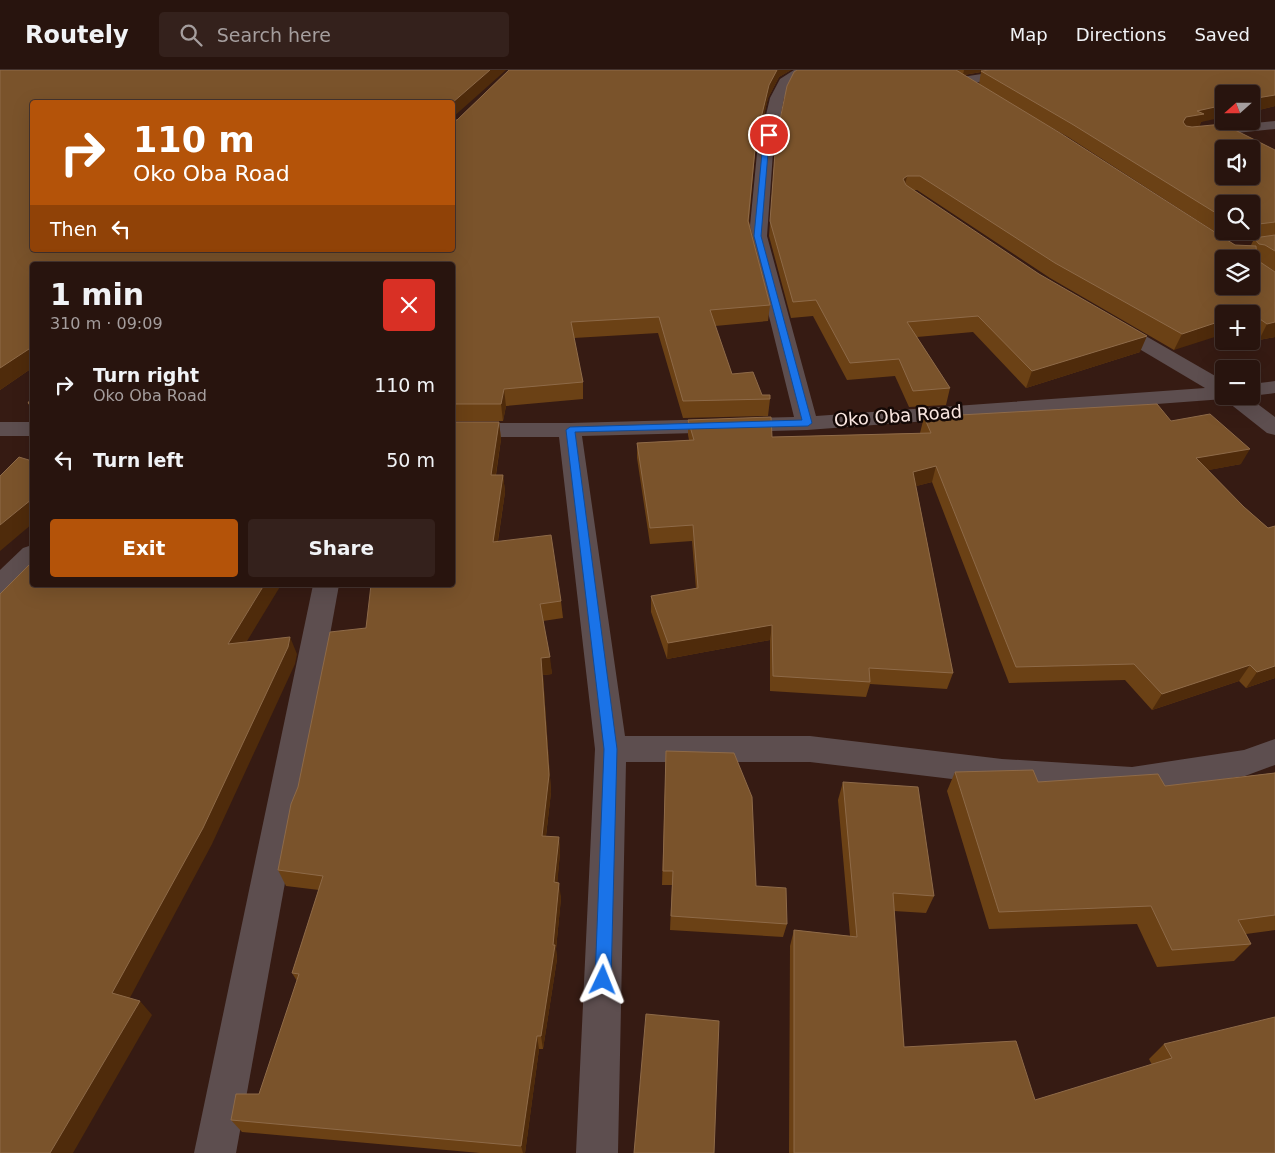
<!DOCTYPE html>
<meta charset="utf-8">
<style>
body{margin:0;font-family:"DejaVu Sans",sans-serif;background:#34211c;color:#f1f3f6;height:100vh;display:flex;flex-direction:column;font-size:19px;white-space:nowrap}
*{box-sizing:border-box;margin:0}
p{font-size:16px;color:#a59e9e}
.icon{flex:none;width:28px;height:28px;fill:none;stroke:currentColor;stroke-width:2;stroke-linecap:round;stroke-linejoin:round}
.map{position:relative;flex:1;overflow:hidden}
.sheet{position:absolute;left:30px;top:192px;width:425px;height:325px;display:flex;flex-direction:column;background:#28140e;border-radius:5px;box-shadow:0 5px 20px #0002,0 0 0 1px #44332e}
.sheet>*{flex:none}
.guide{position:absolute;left:30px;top:30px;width:425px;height:152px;border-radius:5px;box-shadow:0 5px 20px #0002,0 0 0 1px #44332e;background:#b45309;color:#fff;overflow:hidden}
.needle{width:32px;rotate:249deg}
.fabs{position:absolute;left:1215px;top:15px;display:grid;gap:10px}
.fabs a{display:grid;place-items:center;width:45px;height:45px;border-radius:5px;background:#28140e;box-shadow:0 5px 20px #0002,0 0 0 1px #44332e;font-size:25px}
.pin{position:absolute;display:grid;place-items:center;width:42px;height:42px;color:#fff;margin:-21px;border:2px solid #fff;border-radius:50%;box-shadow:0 1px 5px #0007}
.me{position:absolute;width:55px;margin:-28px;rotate:2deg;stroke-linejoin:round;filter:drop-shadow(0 0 4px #0008)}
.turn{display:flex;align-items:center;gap:18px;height:105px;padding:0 20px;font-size:22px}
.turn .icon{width:65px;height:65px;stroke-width:2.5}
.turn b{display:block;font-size:35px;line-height:42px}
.then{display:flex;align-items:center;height:48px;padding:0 20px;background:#0003;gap:10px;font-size:19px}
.round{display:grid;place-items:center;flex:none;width:52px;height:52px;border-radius:5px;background:#34211c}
.summary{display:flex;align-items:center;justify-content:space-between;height:85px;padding:0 20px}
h1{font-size:30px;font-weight:600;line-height:38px}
.cta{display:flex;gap:10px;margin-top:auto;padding:10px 20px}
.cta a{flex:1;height:58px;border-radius:5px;background:#b45309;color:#fff;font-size:20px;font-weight:600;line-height:58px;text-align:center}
.cta a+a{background:#34211c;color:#f1f3f6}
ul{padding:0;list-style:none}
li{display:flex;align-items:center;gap:15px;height:75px;padding:0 20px}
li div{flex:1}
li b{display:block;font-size:19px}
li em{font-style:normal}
header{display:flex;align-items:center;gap:30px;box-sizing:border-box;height:70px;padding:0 25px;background:#28140e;border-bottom:1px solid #44332e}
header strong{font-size:24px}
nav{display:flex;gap:28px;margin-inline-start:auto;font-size:18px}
.search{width:350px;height:45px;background:#34211c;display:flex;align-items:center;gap:12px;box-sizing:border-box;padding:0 18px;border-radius:5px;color:#a59e9e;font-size:19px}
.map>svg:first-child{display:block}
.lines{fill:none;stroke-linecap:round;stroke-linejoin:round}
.minor{fill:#5d4e4f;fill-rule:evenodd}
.wall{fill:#6b4115;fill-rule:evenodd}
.shaded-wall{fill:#4f2b0b}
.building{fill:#7a532b;stroke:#8e6a48;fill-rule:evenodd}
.route{fill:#1a73e8;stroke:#114b97}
.labels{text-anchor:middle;stroke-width:5;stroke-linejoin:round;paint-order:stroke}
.street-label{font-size:18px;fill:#fae7e1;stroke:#150906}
</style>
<header>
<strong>Routely</strong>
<div class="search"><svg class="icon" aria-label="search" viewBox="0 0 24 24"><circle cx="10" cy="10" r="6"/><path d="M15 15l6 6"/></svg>Search here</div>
<nav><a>Map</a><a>Directions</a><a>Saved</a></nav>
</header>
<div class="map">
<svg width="1275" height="1083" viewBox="0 0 1275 1083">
<rect width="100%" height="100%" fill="#361b13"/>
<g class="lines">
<g class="minor">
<polygon points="794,0 808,0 791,14 784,28 773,83 767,166 816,346 1205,318 1104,258 1101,254 1104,250 1111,248 1118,250 1224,311 1224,326 1247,326 1275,347 1275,365 1267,363 1224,329 807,360 582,366 625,666 810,666 1002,689 1132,697 1244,680 1275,669 1275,695 1245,706 1132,723 1002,715 810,692 626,692 618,1083 576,1083 595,679 559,367 452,367 452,353 570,353 794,347 749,166 757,83 770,28 780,9"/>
<polygon points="1007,0 1037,0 1031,4 962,15 955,11 962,7"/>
<polygon points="1275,51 1275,59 1197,67 1192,66 1190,63 1192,60 1197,59"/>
<polygon points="1275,311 1275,323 1251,326 1250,326 1251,314"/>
<rect x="0" y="352" width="32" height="14"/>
<polygon points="32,475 32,499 9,523 0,525 0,500 23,478"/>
<polygon points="313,515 339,515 236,1083 194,1083"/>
</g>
</g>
<g class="wall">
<polygon points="0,0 32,180 310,180 310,181 316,181 457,50 509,0 791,0 779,7 768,28 755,83 749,151 770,235 768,251 715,256 732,304 762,325 770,329 768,346 683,348 658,263 574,268 583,312 583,329 506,336 503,351 452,351 452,195 32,195 32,298 0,320"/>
<path d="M797 0H1275V36L1251 42V24L1201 52 1199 56 1275 80V267L1259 270 1251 264V244H1224L1174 280 1050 208 917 120H914L1140 282 1026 318 973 262 917 267 950 318 946 335 909 337 895 306 847 310 813 246 791 248 769 166 775 83ZM981 2 979 14 964 5ZM1045 54 1068 67 1229 171 1254 169 1251 175H1235ZM1224 134H1251V161H1224Z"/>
<polygon points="32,327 32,342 28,333"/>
<polygon points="924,347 1171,351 1241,394 1208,400 1244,437 1268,458 1275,456 1275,608 1246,618 1239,611 1152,640 1125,610 1009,613 932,412 916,416 953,603 947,619 870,614 866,627 770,621 770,570 667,589 651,542 651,526 696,519 692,471 650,474 637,388 637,373 689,370 688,365 688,350 772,367 920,363"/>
<polygon points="499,352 501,369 496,405 503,405 505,422 498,471 561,531 563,548 543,551 552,604 543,605 551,722 546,766 559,767 560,783 557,813 561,828 556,879 557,889 543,979 539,979 525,1083 480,1083 242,1062 231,1050 259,1024 297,911 292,903 319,820 286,816 278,800 366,558"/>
<polygon points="666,681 756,816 787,854 783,867 670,860 672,815 662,815"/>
<polygon points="955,702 1038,712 1165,716 1274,703 1275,702 1275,860 1246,864 1251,874 1234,891 1157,897 1137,854 989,859 947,721"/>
<polygon points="843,712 934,826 926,843 894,841 904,977 1035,1030 1152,995 1149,989 1164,974 1275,1083 789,1083 790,876 794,860 850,866 838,730"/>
</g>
<g class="shaded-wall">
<polygon points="490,0 506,0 452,48 452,33"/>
<polygon points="777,0 791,0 779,7 768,28 755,83 756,69 769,15"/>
<polygon points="964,0 995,0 981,1 981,2 963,5"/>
<polygon points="1275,25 1275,36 1251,42 1251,29"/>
<polygon points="1224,35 1224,47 1201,52 1199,58 1181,60 1183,52 1186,47 1197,41"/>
<polygon points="907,106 904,120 903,109"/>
<polygon points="294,180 310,180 298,194"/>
<polygon points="1224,250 1224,264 1174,280 1182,264"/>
<polygon points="1275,252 1275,267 1259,270 1267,254"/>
<polygon points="1147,266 1140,282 1026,318 1032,301"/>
<polygon points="32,277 32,298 0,320 0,298"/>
<polygon points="504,319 506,336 503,351 501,334"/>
<polygon points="499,352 501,369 493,422 491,405"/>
<polygon points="1250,379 1241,394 1188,404 1196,388"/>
<polygon points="936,396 932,412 909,418 913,402"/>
<polygon points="503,405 505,422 495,489 493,472"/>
<polygon points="32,429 32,454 0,481 0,455"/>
<polygon points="264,515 281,515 235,591 228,574"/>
<polygon points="772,555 770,570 667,589 668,573"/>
<polygon points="290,567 297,584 295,594 212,774 125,937 112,923"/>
<polygon points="550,587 552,604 543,605 551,722 544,782 542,766 541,588"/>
<polygon points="1250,595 1239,611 1152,640 1162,624"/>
<polygon points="1275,596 1275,608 1246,618 1257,602"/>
<polygon points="559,767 560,783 556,828 554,812"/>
<polygon points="559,813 561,828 556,879 557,889 543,979 541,966 553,875"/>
<polygon points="140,931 152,945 73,1083 50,1083"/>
<polygon points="537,966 539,979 525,1083 523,1083 521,1076"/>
</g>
<g class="building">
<polygon points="0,0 490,0 452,33 452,32 32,32 32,180 294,180 294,181 316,181 316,180 452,180 452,50 457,50 509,0 777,0 769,15 756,69 748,151 770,235 710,240 732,304 753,302 762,325 770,325 770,329 683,331 659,247 571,252 583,312 504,319 501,334 452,334 452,195 32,195 32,277 0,298"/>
<path d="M797 0H956L1060 63 1235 175 1256 176 1257 190 1275 202V252L1267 254 1250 242 1244 244H1224V250L1182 264 1055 193 920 106H907L903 109 906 115 1039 204 1147 266 1032 301 978 246 907 252 950 318 913 321 899 289 850 293 816 230 793 232 770 151 776 69 787 16 794 2ZM1224 189H1251V216H1224Z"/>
<path d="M990 0H1275V25L1251 29V24H1224V35L1197 41 1204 44 1186 47 1183 52 1186 56 1192 57 1223 54 1275 80V152L1251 155V134H1224V148L1072 54 981 1ZM1224 79H1251V106H1224Z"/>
<polygon points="1275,165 1275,181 1265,175 1259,174 1254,168"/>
<polygon points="32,327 32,335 28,333"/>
<polygon points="1157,334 1171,351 1210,344 1250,379 1196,388 1244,437 1268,458 1275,456 1275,596 1257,602 1250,595 1162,624 1134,594 1016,597 936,396 913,402 953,603 869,598 870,612 773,606 772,555 668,573 651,526 698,518 693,455 650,458 637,373 694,370 688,350 771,347 772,367 931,363 924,347"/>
<polygon points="452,352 499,352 491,405 503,405 493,472 551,465 561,531 540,534 550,587 541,588 549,705 542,766 559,767 554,812 559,813 553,875 555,875 541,966 537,966 521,1076 231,1050 236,1024 259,1024 299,904 292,903 323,806 278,800 291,734 298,717 330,562 366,558 371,515 452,515"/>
<polygon points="19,387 32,391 32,429 0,455 0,406"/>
<polygon points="32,492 32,515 264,515 228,574 290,567 288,577 203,758 112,923 140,931 50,1083 0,1083 0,524"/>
<polygon points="666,681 734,683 752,727 756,816 786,818 787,854 671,846 673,801 663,801"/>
<polygon points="1033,700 1038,712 1158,704 1165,716 1275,703 1275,845 1238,850 1251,874 1172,880 1151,836 999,842 955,702"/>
<polygon points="843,712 918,717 934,826 893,823 904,977 1016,971 1035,1030 1172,988 1164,974 1275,947 1275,1083 794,1083 794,860 857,867"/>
<polygon points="646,944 719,951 714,1083 634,1083"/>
</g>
<polygon class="route" points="769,63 772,65 768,83 761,166 812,353 808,356 575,362 617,679 611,910 608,915 603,917 598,915 595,910 604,679 566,360 570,357 802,350 754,166 762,83 766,65"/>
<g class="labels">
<g class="street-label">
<text transform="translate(898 346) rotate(-4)" y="6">Oko Oba Road</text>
</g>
</g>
</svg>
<div class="fabs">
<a><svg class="needle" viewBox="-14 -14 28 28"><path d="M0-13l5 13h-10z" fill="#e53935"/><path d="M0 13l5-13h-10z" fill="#a59e9e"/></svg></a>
<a><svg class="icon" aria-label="sound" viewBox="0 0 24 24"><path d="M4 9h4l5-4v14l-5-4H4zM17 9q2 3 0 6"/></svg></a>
<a><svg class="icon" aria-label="search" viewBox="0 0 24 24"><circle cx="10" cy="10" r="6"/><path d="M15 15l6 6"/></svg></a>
<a><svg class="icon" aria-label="layers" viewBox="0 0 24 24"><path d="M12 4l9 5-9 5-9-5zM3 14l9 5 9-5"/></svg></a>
<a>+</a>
<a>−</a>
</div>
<div class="pin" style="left:769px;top:65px;background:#d93025"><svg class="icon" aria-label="arrive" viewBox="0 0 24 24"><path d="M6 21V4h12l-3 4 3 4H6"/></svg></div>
<svg class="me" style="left:603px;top:910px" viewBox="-20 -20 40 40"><path d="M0-17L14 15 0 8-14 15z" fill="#1a73e8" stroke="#fff" stroke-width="4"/></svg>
<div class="guide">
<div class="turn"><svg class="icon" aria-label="right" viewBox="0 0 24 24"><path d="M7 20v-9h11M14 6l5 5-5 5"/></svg><div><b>110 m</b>Oko Oba Road</div></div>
<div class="then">Then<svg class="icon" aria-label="left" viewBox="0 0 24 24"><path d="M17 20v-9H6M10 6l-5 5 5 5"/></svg></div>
</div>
<section class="sheet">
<div class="summary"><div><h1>1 min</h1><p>310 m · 09:09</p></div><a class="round" style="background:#d93025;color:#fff"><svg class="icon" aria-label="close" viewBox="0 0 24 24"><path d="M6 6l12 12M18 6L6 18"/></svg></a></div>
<ul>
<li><svg class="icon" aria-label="right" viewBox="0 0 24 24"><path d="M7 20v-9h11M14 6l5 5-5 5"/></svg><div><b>Turn right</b><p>Oko Oba Road</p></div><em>110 m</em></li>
<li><svg class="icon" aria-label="left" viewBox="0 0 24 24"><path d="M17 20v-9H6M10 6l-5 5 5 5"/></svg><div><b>Turn left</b></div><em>50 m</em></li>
</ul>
<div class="cta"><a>Exit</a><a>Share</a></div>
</section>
</div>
